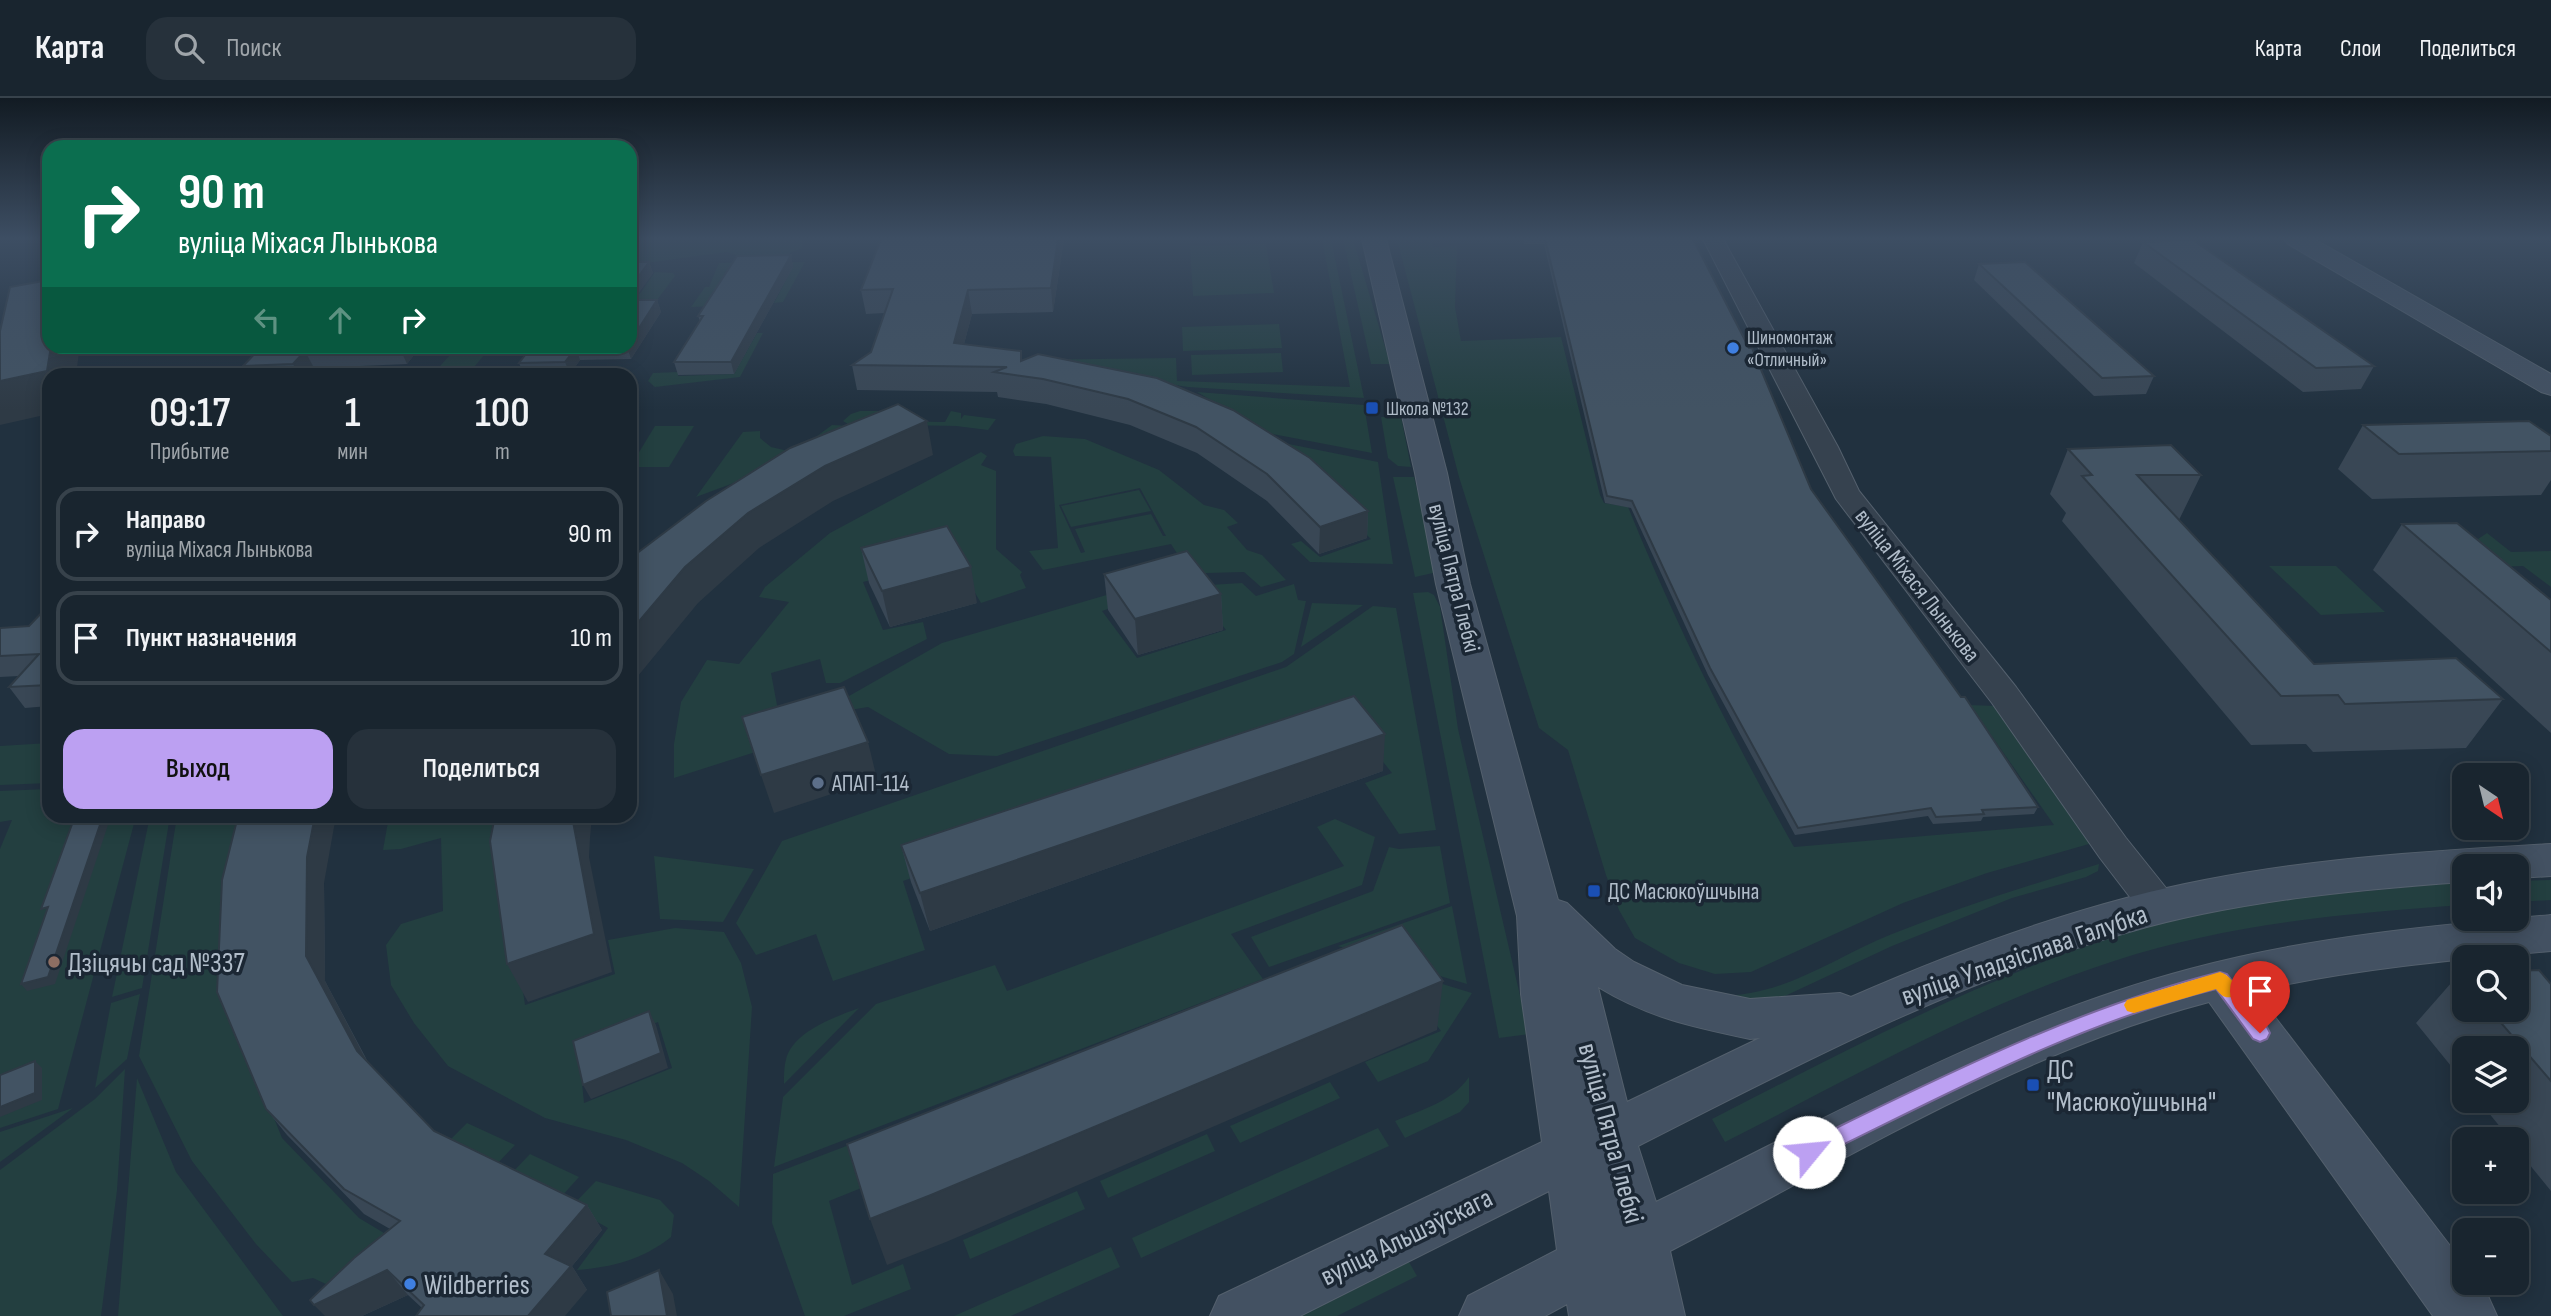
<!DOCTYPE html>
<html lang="ru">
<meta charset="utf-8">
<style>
body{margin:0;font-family:"Sofia Sans Condensed",sans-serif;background:#26313b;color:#f1f3f6;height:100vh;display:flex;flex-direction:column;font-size:26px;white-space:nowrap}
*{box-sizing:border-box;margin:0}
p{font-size:23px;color:#9fa5aa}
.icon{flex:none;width:38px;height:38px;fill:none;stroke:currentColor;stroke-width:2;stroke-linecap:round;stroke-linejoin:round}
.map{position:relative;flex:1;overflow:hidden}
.side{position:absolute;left:42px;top:270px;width:595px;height:455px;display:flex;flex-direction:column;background:#19252f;border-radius:21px;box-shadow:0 4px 18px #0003,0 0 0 2px #37424b}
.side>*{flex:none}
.top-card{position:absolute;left:42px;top:42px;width:595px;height:214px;border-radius:21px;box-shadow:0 4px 18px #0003,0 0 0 2px #37424b;background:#0b6e4f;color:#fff;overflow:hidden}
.needle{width:46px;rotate:145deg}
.tools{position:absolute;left:2452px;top:665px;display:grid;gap:14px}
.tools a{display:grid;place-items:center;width:77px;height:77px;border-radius:14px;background:#19252f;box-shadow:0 4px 18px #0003,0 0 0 2px #37424b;font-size:35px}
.pin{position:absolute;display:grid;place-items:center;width:60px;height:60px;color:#fff;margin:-72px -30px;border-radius:50% 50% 50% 0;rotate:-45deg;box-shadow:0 0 7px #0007}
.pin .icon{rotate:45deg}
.me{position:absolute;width:77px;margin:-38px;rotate:62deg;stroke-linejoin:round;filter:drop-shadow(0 0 5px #0008)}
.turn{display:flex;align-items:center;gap:24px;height:147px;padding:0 21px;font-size:32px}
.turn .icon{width:91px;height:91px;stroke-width:2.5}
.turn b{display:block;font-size:49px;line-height:60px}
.lanes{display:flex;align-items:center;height:66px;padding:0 21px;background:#0003;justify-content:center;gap:35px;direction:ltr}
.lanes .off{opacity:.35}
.eta{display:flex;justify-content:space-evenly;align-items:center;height:119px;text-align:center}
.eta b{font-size:42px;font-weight:600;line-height:49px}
.button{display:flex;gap:14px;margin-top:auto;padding:14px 21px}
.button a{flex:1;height:80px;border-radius:21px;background:#bca0f2;color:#111;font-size:28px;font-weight:600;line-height:80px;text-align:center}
.button a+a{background:#26313b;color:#f1f3f6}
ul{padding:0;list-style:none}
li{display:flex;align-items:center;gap:21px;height:94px;margin:0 14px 10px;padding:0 7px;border:4px solid #37424b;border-radius:21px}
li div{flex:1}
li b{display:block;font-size:26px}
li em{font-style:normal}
header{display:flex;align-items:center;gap:42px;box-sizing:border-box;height:98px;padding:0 35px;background:#19252f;border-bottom:2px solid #37424b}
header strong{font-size:33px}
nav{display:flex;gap:38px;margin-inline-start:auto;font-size:24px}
.search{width:490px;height:63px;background:#26313b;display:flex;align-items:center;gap:18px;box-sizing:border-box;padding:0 24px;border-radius:21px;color:#9fa5aa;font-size:26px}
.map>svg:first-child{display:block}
.green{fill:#233f40;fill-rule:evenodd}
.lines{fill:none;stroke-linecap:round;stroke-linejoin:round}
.street-casing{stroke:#54606d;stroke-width:2}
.secondary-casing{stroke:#54606d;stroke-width:2}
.street{fill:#36424f;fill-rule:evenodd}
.secondary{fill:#435162;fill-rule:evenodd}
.wall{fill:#394755}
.shaded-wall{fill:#2e3a45}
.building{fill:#425363;stroke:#2e3a45;stroke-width:2}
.route{fill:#bca0f2;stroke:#7a689d;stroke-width:2}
.slow{fill:#f59e0b}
.shop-dot{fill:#3f7fe0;stroke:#1b2734;stroke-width:2.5}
.transit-dot{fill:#1a4fb4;stroke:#1b2734;stroke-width:2.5}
.service-dot{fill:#5c6f8a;stroke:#1b2734;stroke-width:2.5}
.education-dot{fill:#8d6e63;stroke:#1b2734;stroke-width:2.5}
.labels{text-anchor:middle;stroke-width:7;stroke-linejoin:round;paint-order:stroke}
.far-poi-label{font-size:19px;fill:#b1bdca;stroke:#1b2734;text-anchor:start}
.street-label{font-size:23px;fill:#b1bdca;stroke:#1b2734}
.poi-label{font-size:23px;fill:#b1bdca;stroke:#1b2734;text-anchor:start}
.near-street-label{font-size:28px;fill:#b1bdca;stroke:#1b2734}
.near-poi-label{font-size:28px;fill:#b1bdca;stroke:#1b2734;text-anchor:start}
</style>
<header>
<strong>Карта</strong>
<div class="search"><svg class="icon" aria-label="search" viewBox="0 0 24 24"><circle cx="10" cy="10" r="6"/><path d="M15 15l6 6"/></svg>Поиск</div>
<nav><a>Карта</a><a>Слои</a><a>Поделиться</a></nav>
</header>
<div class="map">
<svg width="2551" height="1218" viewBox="0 0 2551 1218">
<rect width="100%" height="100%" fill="#21313f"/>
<g class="green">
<polygon points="630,141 803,141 802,150 786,157 742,159 727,154 653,164 630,163"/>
<polygon points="1322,141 1331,141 1364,300 1188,289 1012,262 1176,260 1177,283 1350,289"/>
<polygon points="1343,141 1353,141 1390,266 1371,266"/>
<path d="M1397 141H1429L1433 149 1457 148 1455 209 1461 243 1561 239 1600 397 1604 405 1628 409C1677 529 1730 636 1794 749L2054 727 1970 607 1995 608 2096 744 1987 775 1903 805 1751 874 1715 876 1679 865 1635 840 1619 812 1606 777 1568 652 1539 630 1459 379Z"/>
<polygon points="1266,146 1274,195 1193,198 1190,148"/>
<polygon points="805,164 783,204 774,205 793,169 715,208 691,209 705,189 709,189 719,165"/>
<polygon points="655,174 673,175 675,178 651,210 630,210"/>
<polygon points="1279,226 1282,250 1183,253 1182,229"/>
<polygon points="757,235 763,235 740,279 655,289 648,283 653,275 679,274 678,278 734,276"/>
<polygon points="457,249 491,249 468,276 433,276"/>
<polygon points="1281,255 1283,274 1192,277 1191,257"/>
<polygon points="1197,294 1364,307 1372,355 1267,335"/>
<polygon points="860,313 879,313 874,323 945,324 951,313 961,315 961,321 964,317 996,321 988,332 956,328 848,326 843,323 851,316"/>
<polygon points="1381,319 1401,319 1411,369 1398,368 1388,360"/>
<polygon points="832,327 867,329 814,355 696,399 743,334 760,333 760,340 771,349 788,353 813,341"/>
<polygon points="655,328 694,328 669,369 630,369"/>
<path d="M1043 338 1085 341 1159 372 1204 407 1224 412 1238 425 1227 429 1247 452 1262 457 1286 482 1261 489 1244 474 1207 475 1139 485 1187 471 1171 446 1043 472 1029 453 1058 450 1051 359 1015 358 1013 353 1016 346ZM1140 390 1166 438H1163L1151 416 1075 431 1085 454 1081 455 1059 407Z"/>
<polygon points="1264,341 1378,364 1393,466 1310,464 1291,446 1301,443 1320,459 1371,441"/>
<polygon points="981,354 987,358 981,367 996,373 996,451 1022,474 1020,477 1026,490 981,505 955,461 863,484 883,532 923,524 927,541 840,585 826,585 820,561 771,575 779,618 796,641 674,680 674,646 681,604 707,562 739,566 789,504 759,499 765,489 830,435"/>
<polygon points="1393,379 1414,379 1436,471 1433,475 1415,479"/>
<polygon points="1139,392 1151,413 1071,429 1061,408"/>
<polygon points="2487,435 2511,454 2551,453 2551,489 2523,468 2492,469 2475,443"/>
<polygon points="2269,468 2336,468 2385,514 2321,517"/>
<polygon points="1242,485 1256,498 1294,486 1298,502 1306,503 1294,556 1282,564 997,658 949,656 868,609 814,618 942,545 1127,491 1137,501 1102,513 1137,560 1226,532 1193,488"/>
<polygon points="1428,494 1434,497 1440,509 1458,631 1529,936 1499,940 1413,495"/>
<polygon points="1312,505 1363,507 1301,549"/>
<polygon points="1373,508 1396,510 1436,732 1399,736 1365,685 1392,675 1356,630 903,783 925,852 833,883 816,836 756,857 736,825 782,743 1286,569"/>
<polygon points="49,645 49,685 0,687 0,648"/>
<polygon points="49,691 49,718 136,718 58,1011 0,1030 0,751 12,722 0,724 0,693"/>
<polygon points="150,718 170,718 142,890 112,899"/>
<polygon points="177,718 259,718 234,920 282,1040 359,1120 414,1153 328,1187 313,1180 292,1184 256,1146 192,1063 139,958"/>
<path d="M389 718H517L507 783 525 907 615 876 608 842 675 830 724 834 741 865 752 909 739 1109 709 1083 682 1065 626 1042 545 1020 448 968 414 925 391 887 386 847 401 826 443 813 441 740 401 751 383 752ZM658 924 672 970 584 1005 579 955Z"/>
<polygon points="1335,721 1375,739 1362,787 1231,836 1263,881 774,1069 783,999 876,906 995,867 1007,893 1344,768 1317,729"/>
<polygon points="1440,748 1450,805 1269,869 1251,839 1373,793 1389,749 1399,751"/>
<polygon points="654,758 754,771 723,824 660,821"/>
<path d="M2099 766 2098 773 2086 779 2012 800 1892 848 1770 905 1724 898C1788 896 1835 859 1892 836 1960 809 2029 787 2099 766Z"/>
<polygon points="2551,782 2551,802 2517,804 2517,783"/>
<path d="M2464 785V807C2346 815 2227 826 2114 863 1978 907 1851 980 1725 1044L1712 1021C1839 956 1967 888 2103 842 2189 813 2279 800 2369 793 2400 790 2432 786 2464 785Z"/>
<polygon points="1452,808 1467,886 1338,848"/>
<polygon points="1347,857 1472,895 1428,963 1378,984 1365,964 1441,933 1398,874 829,1103 852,1187 903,1166 911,1191 844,1218 805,1218 772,1125 773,1076"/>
<polygon points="140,896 127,961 95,990 111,905"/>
<path d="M859 910 784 986C784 976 784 967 787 958 797 932 835 919 859 910Z"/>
<polygon points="125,971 117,1092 101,1218 0,1218 0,1072 95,1001"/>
<path d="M1469 979V1004L1460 1014 1405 1040 1395 1023C1421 1012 1452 1004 1469 979Z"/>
<polygon points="137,980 176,1074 283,1218 118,1218"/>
<polygon points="1330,984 1340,1000 1240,1045 1230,1028"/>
<polygon points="73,1010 0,1064 0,1034"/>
<polygon points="467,1025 515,1047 496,1067 448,1044"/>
<polygon points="1378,1030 1389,1048 1141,1160 1132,1140"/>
<polygon points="1207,1036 1215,1053 1108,1100 1100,1083"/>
<polygon points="530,1056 579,1079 561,1099 511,1076"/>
<path d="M596 1083 660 1102 674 1117 671 1139C642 1162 613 1169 577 1172L608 1130 571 1109Z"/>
<polygon points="1077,1093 1085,1111 970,1161 963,1142"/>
<polygon points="1111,1149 1120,1169 1011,1218 954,1218"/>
<polygon points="1409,1164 1417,1178 1337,1218 1302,1218"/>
</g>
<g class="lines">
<defs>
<polygon id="street" points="1703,141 1723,141 1838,349 1859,393 2016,589 2126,740 2174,800 2179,810 2174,820 2160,825 2146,820 2100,760 1992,605 1836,401"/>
<g id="secondary">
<path d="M1362 141H1386L1447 375 1470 486 1558 802 1567 805 1615 851 1634 864 1682 887 1750 901 1840 895 1851 899C1942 859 2035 824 2130 799 2267 763 2411 754 2551 746V778L2516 780V768H2464V784C2352 792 2237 803 2129 834 1957 883 1797 967 1638 1048L1656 1104C1830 1019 2001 921 2190 871 2308 839 2430 828 2551 817V853C2452 862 2354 871 2255 893L2464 1166V1185H2478L2488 1198 2497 1218H2433L2209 904C2018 954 1845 1063 1670 1153L1685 1218H1627L1619 1179 1627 1218H1569L1567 1206 1545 1218H1459L1468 1198 1557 1152 1549 1093 1300 1218H1210L1219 1198 1542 1044 1521 896 1517 818 1436 486 1415 375ZM1598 889C1649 920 1693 929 1750 941L1760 940 1627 1004Z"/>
<polygon points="2284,141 2314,141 2551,276 2551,297 2541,294 2288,146"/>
</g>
</defs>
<use href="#street" class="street-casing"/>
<use href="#secondary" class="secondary-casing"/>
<use href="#street" class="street"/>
<use href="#secondary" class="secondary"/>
</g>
<g class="wall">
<polygon points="881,141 1064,141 1053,214 972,216 964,246 1023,262 1157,280 1368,413 1367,440 1319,456 1267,403 1197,355 1130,327 1046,306 998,299 997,294 857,292 852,267 871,254 884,215 866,216 861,192"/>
<polygon points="1524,141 1693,141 1811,391 2038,709 2034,716 1983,719 1981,723 1933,726 1928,718 1795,737 1708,577 1631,410 1605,405 1544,146 1524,146"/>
<polygon points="2143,144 2374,268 2361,291 2303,294 2134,165"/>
<polygon points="791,157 793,169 734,276 678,277 674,264 700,223 698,218"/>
<polygon points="630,164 649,164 653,175 633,202 657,202 661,214 631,261 580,262 570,276 524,276 519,265"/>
<polygon points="1979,166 2154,278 2146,296 2094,298 1974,182"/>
<polygon points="262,248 421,248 407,266 314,270 309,276 247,276 243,268"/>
<polygon points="2363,327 2551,338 2551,382 2541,397 2372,401 2338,371"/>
<polygon points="2068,351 2201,377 2179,422 2314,566 2503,601 2466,650 2313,654 2306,646 2251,647 2062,423 2066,415 2050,396"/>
<polygon points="2402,426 2551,502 2551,635 2373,472"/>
<polygon points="861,450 977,505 890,529 869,485"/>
<polygon points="1104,476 1221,496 1223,532 1138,557 1108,512"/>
<polygon points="49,507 49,608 25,610 9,589 19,578 0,579 0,530 29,528"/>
<polygon points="1383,673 930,833 911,784 901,747"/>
<polygon points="324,785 325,883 368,964 434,1033 587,1107 602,1132 572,1168 587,1192 422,1210 408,1197 362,1218 325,1218 390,1131 364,1116 287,1037 266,1011"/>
<polygon points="2464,875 2464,912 2516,912 2551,886 2551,1093 2516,1050 2516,1041 2510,1041 2479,1003 2516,1003 2516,950 2464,950 2464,984 2416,925 2459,876"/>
</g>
<g class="shaded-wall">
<polygon points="1058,141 1064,141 1053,214 1051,190"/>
<polygon points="791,157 793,169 734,276 731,264"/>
<polygon points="649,164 653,175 630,207 630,190"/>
<polygon points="968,192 972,216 958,269 954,245"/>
<polygon points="657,202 661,214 631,261 627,249 630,248 630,244"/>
<polygon points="51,248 80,248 76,276 49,276 49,316 0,327 0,283"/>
<polygon points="399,248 421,248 407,266"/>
<polygon points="576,250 580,262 570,276 565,264"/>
<polygon points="305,253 314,270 309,276 298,276 293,266"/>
<polygon points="927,323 933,357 833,403 759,450 698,505 633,584 630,591 630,534 685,469 748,415 825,368"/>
<polygon points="1368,413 1367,440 1319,456 1320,429"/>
<polygon points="971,469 977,505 890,529 882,493"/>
<polygon points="1221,496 1223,532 1138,557 1135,521"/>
<polygon points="1385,636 1383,673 930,833 920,795"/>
<polygon points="868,644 877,681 774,715 761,677"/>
<polygon points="103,718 111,718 55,886 27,893 21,886"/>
<polygon points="315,718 336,718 324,785 325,883 375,979 357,953 306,858 307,759"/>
<polygon points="572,718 592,718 590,740 589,759 612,874 528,904 507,866 572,721"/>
<polygon points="1443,883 1437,932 946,1144 887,1167 870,1121"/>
<polygon points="649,913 656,927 668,970 591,1001 583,987"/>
<polygon points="35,963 42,970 42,1002 0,1019 0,1009"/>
<polygon points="587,1107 602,1132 572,1168 587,1192 565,1218 528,1218 545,1156"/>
<polygon points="387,1172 408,1197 362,1218 325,1218 314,1207"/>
<polygon points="659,1172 673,1196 677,1218 667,1218"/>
</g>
<g class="building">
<polygon points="881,141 1058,141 1051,190 968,192 954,245 1021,253 1021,263 1038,256 1157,280 1233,312 1310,360 1368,413 1320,429 1267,376 1196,329 1128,301 1043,281 994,274 1007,269 852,267 871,254 893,191 861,192"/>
<polygon points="1545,141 1693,141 1749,250 1752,250 1811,391 1961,599 1965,599 2038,709 1982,712 1984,716 1936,719 1931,710 1798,730 1710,570 1632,403 1607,398"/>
<polygon points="2193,142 2374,268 2316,270 2143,144"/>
<polygon points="791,157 731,264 674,264 703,218 698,218 737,158"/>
<polygon points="630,164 649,164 630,190"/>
<polygon points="2025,164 2154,278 2102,280 1979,166"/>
<polygon points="49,182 49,248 51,248 47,273 0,283 0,233 10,189"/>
<polygon points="630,202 657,202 630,244"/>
<polygon points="262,248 394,248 305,253 293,266 243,268"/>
<polygon points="532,248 627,248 576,250 565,264 519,265"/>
<polygon points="898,306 927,323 825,368 748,415 685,469 630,534 630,461 632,459 706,403 790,350"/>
<polygon points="2529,323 2551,338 2551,353 2399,356 2363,327"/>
<polygon points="2171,347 2201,377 2137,377 2314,566 2456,560 2503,601 2345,606 2338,597 2281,598 2082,378 2092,377 2068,351"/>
<polygon points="2457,425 2551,502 2551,554 2402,426"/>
<polygon points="947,428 971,469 882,493 861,450"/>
<polygon points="1187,453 1221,496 1135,521 1104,476"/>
<polygon points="49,507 49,587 9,589 39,556 0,558 0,530 29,528"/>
<polygon points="844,589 868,644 761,677 742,619"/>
<polygon points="1354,598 1385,636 920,795 901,747"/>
<polygon points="75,718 103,718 48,879 21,886 48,809 41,811"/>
<polygon points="238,718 315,718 307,759 306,858 357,953 434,1033 587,1107 545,1156 571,1168 528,1218 416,1218 424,1207 387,1172 314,1207 310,1202 354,1160 400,1123 344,1091 266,1011 217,894 222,782"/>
<polygon points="495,718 572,718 594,836 507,866 490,743"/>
<polygon points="1402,827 1443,883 931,1097 870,1121 847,1046"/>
<polygon points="2539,872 2551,886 2551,983 2490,912 2516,912 2516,873"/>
<polygon points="649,913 661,955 583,987 573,943"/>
<polygon points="35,963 35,995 0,1009 0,977"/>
<polygon points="659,1172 667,1218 611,1218 607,1194"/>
</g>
<linearGradient id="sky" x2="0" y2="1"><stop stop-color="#121b23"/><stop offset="0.45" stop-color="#3d4e63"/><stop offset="1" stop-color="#3d4e63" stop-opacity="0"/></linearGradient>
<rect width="2551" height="312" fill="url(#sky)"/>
<path class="route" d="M2220 874 2227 876 2267 929 2270 935 2267 941 2260 944 2253 941 2216 891C2075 926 1946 997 1816 1060L1809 1063 1801 1060 1798 1054 1801 1047C1937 981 2073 911 2220 874Z"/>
<path class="slow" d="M2220 874C2229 877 2234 884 2238 892L2235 898C2226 901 2222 899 2216 891L2134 915 2127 913 2124 907 2127 902Z"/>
<g class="shop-dot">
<circle cx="1733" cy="250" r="7"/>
<circle cx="410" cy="1186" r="7"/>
</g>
<g class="transit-dot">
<rect x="1365" y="303" width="14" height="14" rx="3.5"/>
<rect x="1587" y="786" width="14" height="14" rx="3.5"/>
<rect x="2026" y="980" width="14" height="14" rx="3.5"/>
</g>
<circle class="service-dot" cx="818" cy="685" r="7"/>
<circle class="education-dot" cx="54" cy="864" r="7"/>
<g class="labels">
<g class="far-poi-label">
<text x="1747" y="246">Шиномонтаж<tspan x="1747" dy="22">«Отличный»</tspan></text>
<text x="1386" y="317">Школа №132</text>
</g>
<g class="street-label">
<text transform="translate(1455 480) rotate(76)" y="8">вуліца Пятра Глебкі</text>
<text transform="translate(1918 487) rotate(52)" y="8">вуліца Міхася Лынькова</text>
</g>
<g class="poi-label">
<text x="832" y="693">АПАП-114</text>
<text x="1608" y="801">ДС Масюкоўшчына</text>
</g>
<g class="near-street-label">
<text transform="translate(2024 856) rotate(-19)" y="10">вуліца Уладзіслава Галубка</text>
<text transform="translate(1612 1035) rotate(75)" y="10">вуліца Пятра Глебкі</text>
<text transform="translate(1406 1138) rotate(-26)" y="10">вуліца Альшэўскага</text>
</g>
<g class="near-poi-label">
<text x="68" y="874">Дзіцячы сад №337</text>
<text x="2047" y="981">ДС<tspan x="2047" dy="32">"Масюкоўшчына"</tspan></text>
<text x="424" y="1196">Wildberries</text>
</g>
</g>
</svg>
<div class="tools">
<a><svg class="needle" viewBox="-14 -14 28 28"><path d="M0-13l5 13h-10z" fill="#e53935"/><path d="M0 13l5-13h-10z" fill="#9fa5aa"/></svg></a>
<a><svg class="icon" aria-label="sound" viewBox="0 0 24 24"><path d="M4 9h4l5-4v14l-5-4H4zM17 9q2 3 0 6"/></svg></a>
<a><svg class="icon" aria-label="search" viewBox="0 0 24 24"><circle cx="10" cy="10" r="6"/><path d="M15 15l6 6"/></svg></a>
<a><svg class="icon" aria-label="layers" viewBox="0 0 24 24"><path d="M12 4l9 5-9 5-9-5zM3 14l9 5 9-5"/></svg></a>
<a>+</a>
<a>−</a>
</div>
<div class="pin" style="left:2260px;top:935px;background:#d93025"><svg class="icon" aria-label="arrive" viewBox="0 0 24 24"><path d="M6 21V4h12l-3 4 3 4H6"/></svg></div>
<svg class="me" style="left:1809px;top:1054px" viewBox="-20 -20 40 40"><circle r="19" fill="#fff"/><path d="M0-13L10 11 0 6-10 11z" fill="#bca0f2"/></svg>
<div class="top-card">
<div class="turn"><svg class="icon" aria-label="right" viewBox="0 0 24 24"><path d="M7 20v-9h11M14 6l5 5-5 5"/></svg><div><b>90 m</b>вуліца Міхася Лынькова</div></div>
<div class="lanes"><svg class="icon off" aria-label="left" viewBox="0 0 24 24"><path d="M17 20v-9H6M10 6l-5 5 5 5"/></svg><svg class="icon off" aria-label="ahead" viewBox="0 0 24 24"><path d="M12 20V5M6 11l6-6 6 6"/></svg><svg class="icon" aria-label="right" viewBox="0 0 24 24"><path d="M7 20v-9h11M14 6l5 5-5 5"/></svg></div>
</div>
<section class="side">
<div class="eta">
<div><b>09:17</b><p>Прибытие</p></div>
<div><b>1</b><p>мин</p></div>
<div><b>100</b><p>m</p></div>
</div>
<ul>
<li><svg class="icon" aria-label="right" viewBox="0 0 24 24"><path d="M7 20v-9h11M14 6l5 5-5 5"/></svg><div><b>Направо</b><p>вуліца Міхася Лынькова</p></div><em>90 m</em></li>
<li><svg class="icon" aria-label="arrive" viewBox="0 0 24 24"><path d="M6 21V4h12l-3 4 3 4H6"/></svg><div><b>Пункт назначения</b></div><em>10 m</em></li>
</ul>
<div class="button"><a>Выход</a><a>Поделиться</a></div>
</section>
</div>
